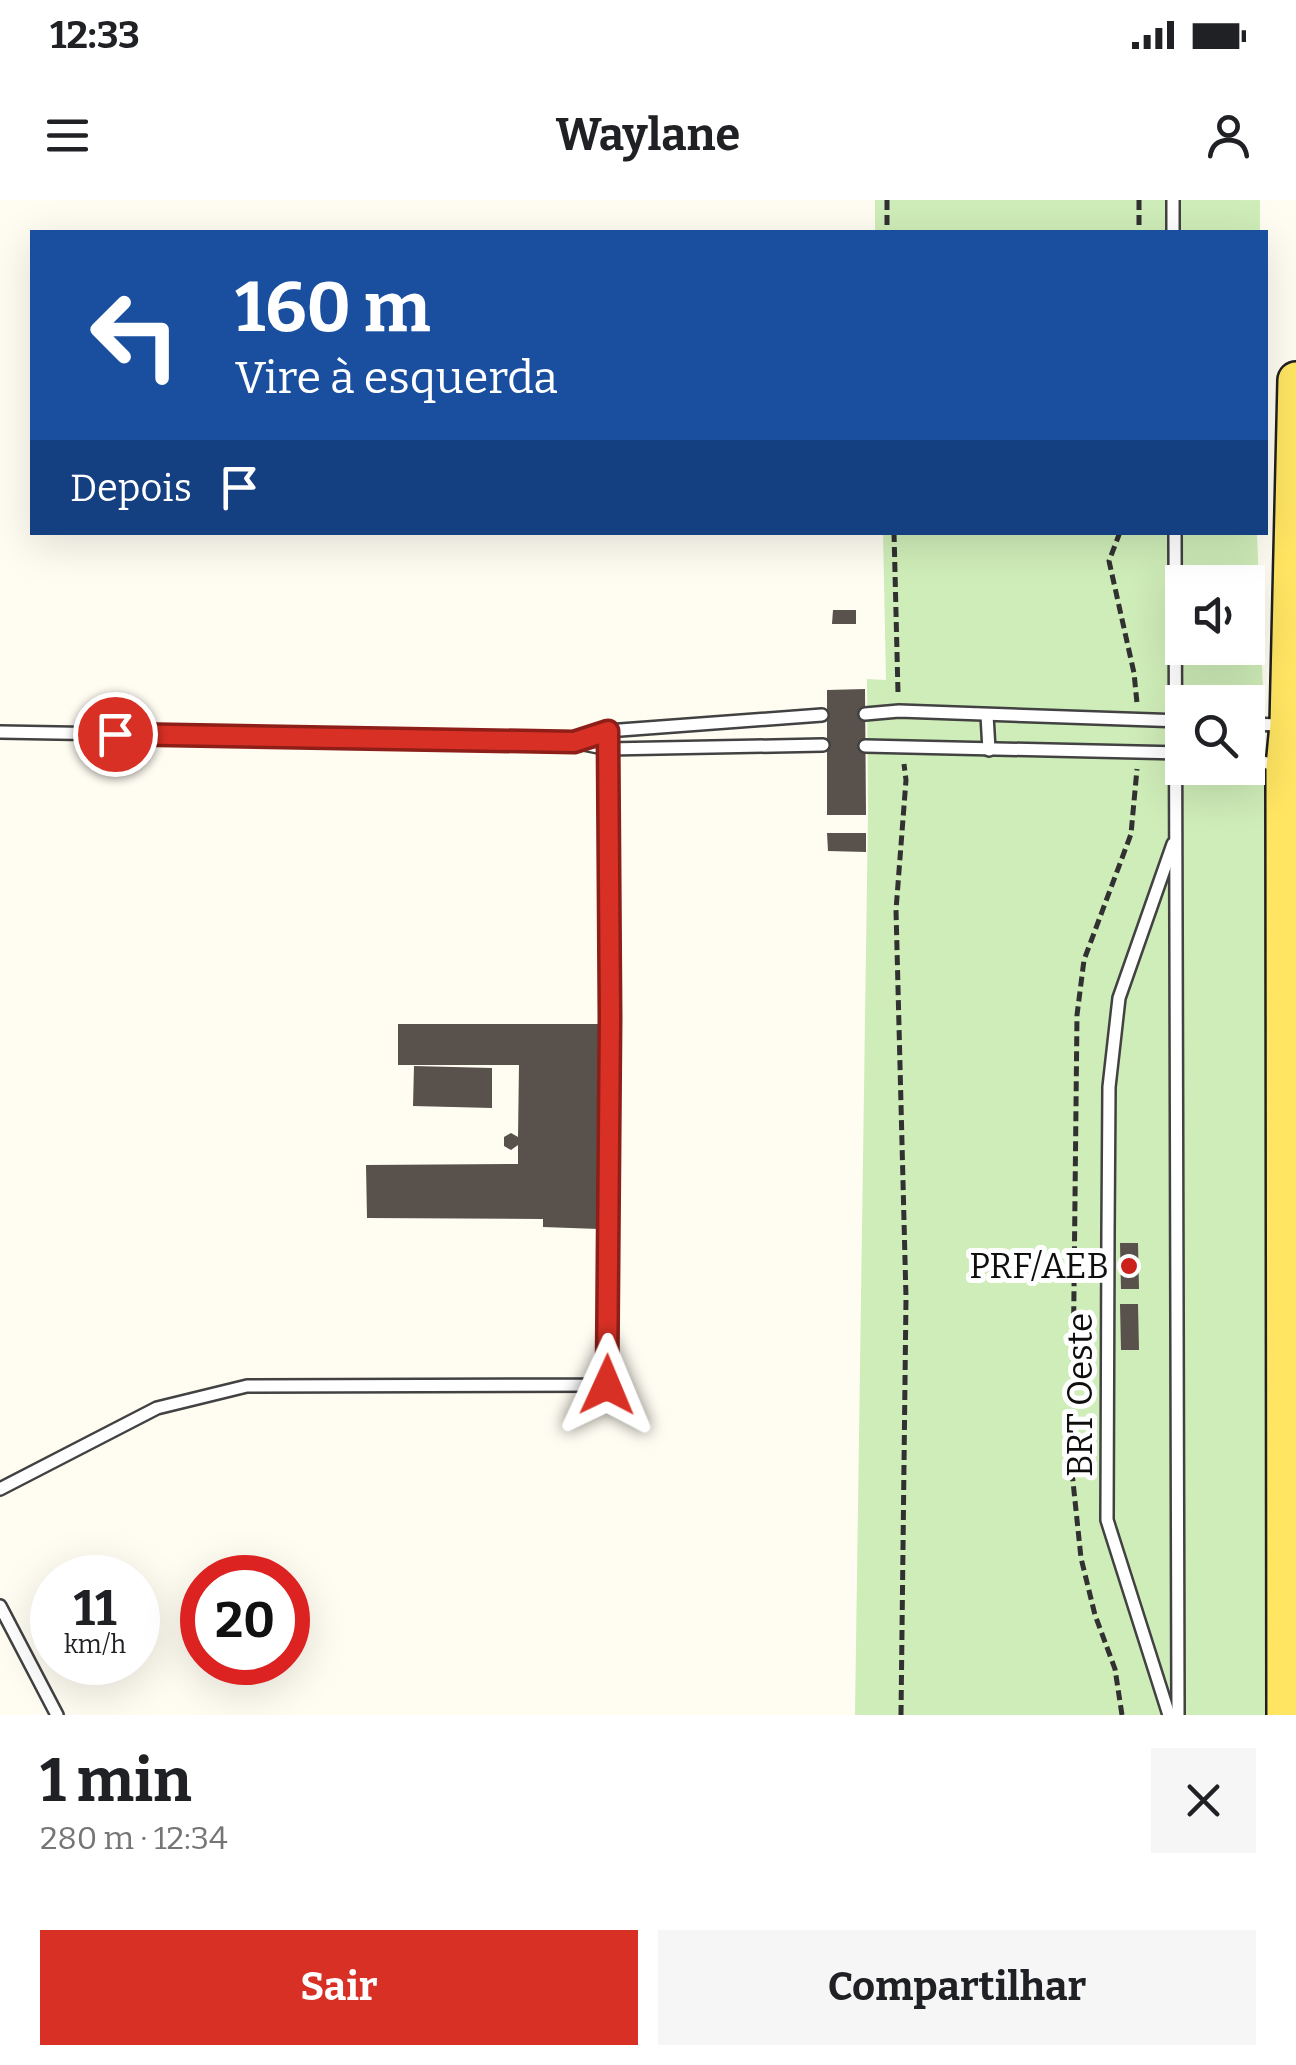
<!DOCTYPE html>
<html lang="pt">
<meta charset="utf-8">
<style>
body{margin:0;font-family:Bitter,serif;background:#f6f6f6;color:#202124;height:100vh;display:flex;flex-direction:column;font-size:38px;white-space:nowrap}
*{box-sizing:border-box;margin:0}
p{font-size:32px;color:#757577}
.icon{flex:none;width:55px;height:55px;fill:none;stroke:currentColor;stroke-width:2;stroke-linecap:round;stroke-linejoin:round}
.map{position:relative;height:1515px;overflow:hidden}
.details{display:flex;flex-direction:column;background:#fff;flex:1}
.details>*{flex:none}
.banner{position:absolute;left:30px;top:30px;width:1238px;height:305px;border-radius:0px;box-shadow:0 10px 40px #0002;background:#1a4fa0;color:#fff;overflow:hidden}
.fabs{position:absolute;left:1165px;top:365px;display:grid;gap:20px}
.fabs a{display:grid;place-items:center;width:100px;height:100px;border-radius:0px;background:#fff;box-shadow:0 10px 40px #0002;font-size:50px}
.speed{position:absolute;left:30px;top:1355px;display:flex;gap:20px;font-size:50px;font-weight:700;text-align:center}
.speed>*{display:grid;place-content:center;width:130px;height:130px;border-radius:50%;background:#fff;box-shadow:0 10px 40px #0002;line-height:1}
.speed small{font-size:25px;font-weight:400}
.speed .limit{border:15px solid #d22;background:#fff;color:#111}
.pin{position:absolute;display:grid;place-items:center;width:85px;height:85px;color:#fff;margin:-42px;border:5px solid #fff;border-radius:50%;box-shadow:0 2px 10px #0007}
.me{position:absolute;width:110px;margin:-55px;rotate:1deg;stroke-linejoin:round;filter:drop-shadow(0 0 8px #0008)}
.turn{display:flex;align-items:center;gap:35px;height:210px;padding:0 40px;font-size:45px}
.turn .icon{width:130px;height:130px;stroke-width:2.5}
.turn b{display:block;font-size:70px;line-height:85px}
.then{display:flex;align-items:center;height:95px;padding:0 40px;background:#0003;gap:20px;font-size:38px}
.round{display:grid;place-items:center;flex:none;width:105px;height:105px;border-radius:0px;background:#f6f6f6}
.headline{display:flex;align-items:center;justify-content:space-between;height:170px;padding:0 40px}
h1{font-size:60px;font-weight:700;line-height:75px}
.action{display:flex;gap:20px;margin-top:auto;padding:20px 40px}
.action a{flex:1;height:115px;border-radius:0px;background:#d93025;color:#fff;font-size:40px;font-weight:700;line-height:115px;text-align:center}
.action a+a{background:#f6f6f6;color:#202124}
.status{display:flex;justify-content:space-between;align-items:center;height:70px;padding:0 50px;background:#fff;direction:ltr}
.status svg{height:28px;fill:currentColor}
header{display:flex;justify-content:space-between;align-items:center;height:130px;padding:0 40px;background:#fff;font-size:45px;font-weight:700}
.map>svg:first-child{display:block}
.green{fill:#cfedb8;fill-rule:evenodd}
.building{fill:#59514b}
.lines{fill:none;stroke-linecap:round;stroke-linejoin:round}
.service-casing{stroke:#424242;stroke-width:16}
.primary-casing{stroke:#202020;stroke-width:40}
.path{stroke:#313131;stroke-width:5;stroke-dasharray:10 5;stroke-linecap:butt}
.service{stroke:#fff;stroke-width:11}
.primary{stroke:#ffe562;stroke-width:35}
.route-casing{stroke:#8d1f18;stroke-width:25}
.route{stroke:#d93025;stroke-width:18}
.poi-dot{fill:#cc201b;stroke:#fff;stroke-width:4}
.labels{text-anchor:middle;stroke-width:10;stroke-linejoin:round;paint-order:stroke}
.poi-label{font-size:35px;fill:#0f0f0f;stroke:#fff;text-anchor:end}
.street-label{font-size:35px;fill:#0f0f0f;stroke:#fff}
</style>
<div class="status"><b>12:33</b><svg viewBox="0 0 49 12"><path d="M0 12V9h3v3zM5 12V6h3v6zM10 12V3h3v9zM15 12V0h3v12zM26 1h20v11H26zM47 4h2v5h-2z"/></svg></div>
<header><svg class="icon" aria-label="menu" viewBox="0 0 24 24"><path d="M4 6h16M4 12h16M4 18h16"/></svg>Waylane<svg class="icon" aria-label="person" viewBox="0 0 24 24"><circle cx="12" cy="8" r="4"/><path d="M4 21q1-7 8-7t8 7"/></svg></header>
<div class="map">
<svg width="1296" height="1515" viewBox="0 0 1296 1515">
<rect width="100%" height="100%" fill="#fffdf2"/>
<g class="green">
<rect x="875" y="0" width="385" height="32"/>
<path d="M883 333H1257L1268 625 1273 1515H855L868 611 867 479 886 480ZM1182 382H1248V448H1182ZM1182 502H1248V568H1182Z"/>
</g>
<g class="building">
<polygon points="833,410 856,410 856,424 832,424"/>
<polygon points="865,489 866,615 827,615 827,490"/>
<polygon points="827,633 866,633 866,652 828,651"/>
<polygon points="398,824 599,824 599,1029 543,1027 543,1019 367,1018 366,965 518,964 518,945 511,950 504,946 504,937 511,933 518,937 519,865 398,865"/>
<polygon points="414,866 492,868 492,908 413,906"/>
<polygon points="1120,1043 1138,1043 1139,1089 1121,1089"/>
<polygon points="1120,1104 1138,1104 1139,1150 1121,1150"/>
</g>
<g class="lines">
<defs>
<g id="service">
<polyline points="1173,0 1173,32"/>
<polyline points="1175,332 1178,1515"/>
<polyline points="865,514 899,511 1182,521"/>
<polyline points="987,515 989,550"/>
<polyline points="1248,524 1283,525"/>
<polyline points="0,532 574,542 608,549 823,545"/>
<polyline points="578,541 607,531 822,515"/>
<polyline points="865,546 1181,553"/>
<polyline points="1248,558 1282,567"/>
<polyline points="0,1289 157,1208 247,1186 607,1185 610,818 607,531"/>
<polyline points="0,1406 57,1515"/>
<polyline points="1169,1515 1107,1320 1108,1032 1109,887 1119,798 1173,644"/>
</g>
<polyline id="primary" points="1285,1515 1284,567 1288,525 1296,180"/>
</defs>
<use href="#service" class="service-casing"/>
<use href="#primary" class="primary-casing"/>
<g class="path">
<polyline points="887,0 887,32"/>
<polyline points="1139,0 1139,32"/>
<polyline points="894,332 898,493"/>
<polyline points="1120,332 1109,361 1134,473 1137,503"/>
<polyline points="901,1515 906,1098 896,710 906,580 904,564"/>
<polyline points="1122,1515 1115,1469 1095,1415 1081,1358 1072,1272 1077,815 1084,760 1131,634 1137,569"/>
</g>
<use href="#service" class="service"/>
<use href="#primary" class="primary"/>
</g>
<g class="lines">
<defs>
<polyline id="route" points="115,534 574,542 608,531 610,818 607,1185"/>
</defs>
<use href="#route" class="route-casing"/>
<use href="#route" class="route"/>
</g>
<circle class="poi-dot" cx="1129" cy="1066" r="10"/>
<g class="labels">
<g class="poi-label">
<text x="1109" y="1078">PRF/AEB</text>
</g>
<g class="street-label">
<text transform="translate(1080 1195) rotate(-90)" y="12">BRT Oeste</text>
</g>
</g>
</svg>
<div class="fabs">
<a><svg class="icon" aria-label="sound" viewBox="0 0 24 24"><path d="M4 9h4l5-4v14l-5-4H4zM17 9q2 3 0 6"/></svg></a>
<a><svg class="icon" aria-label="search" viewBox="0 0 24 24"><circle cx="10" cy="10" r="6"/><path d="M15 15l6 6"/></svg></a>
</div>
<div class="speed"><div>11<small>km/h</small></div><div class="limit">20</div></div>
<div class="pin" style="left:115px;top:534px;background:#d93025"><svg class="icon" aria-label="arrive" viewBox="0 0 24 24"><path d="M6 21V4h12l-3 4 3 4H6"/></svg></div>
<svg class="me" style="left:607px;top:1185px" viewBox="-20 -20 40 40"><path d="M0-17L14 15 0 8-14 15z" fill="#d93025" stroke="#fff" stroke-width="4"/></svg>
<div class="banner">
<div class="turn"><svg class="icon" aria-label="left" viewBox="0 0 24 24"><path d="M17 20v-9H6M10 6l-5 5 5 5"/></svg><div><b>160 m</b>Vire à esquerda</div></div>
<div class="then">Depois<svg class="icon" aria-label="arrive" viewBox="0 0 24 24"><path d="M6 21V4h12l-3 4 3 4H6"/></svg></div>
</div>
</div>
<section class="details">
<div class="headline"><div><h1>1 min</h1><p>280 m · 12:34</p></div><a class="round"><svg class="icon" aria-label="close" viewBox="0 0 24 24"><path d="M6 6l12 12M18 6L6 18"/></svg></a></div>
<div class="action"><a>Sair</a><a>Compartilhar</a></div>
</section>
